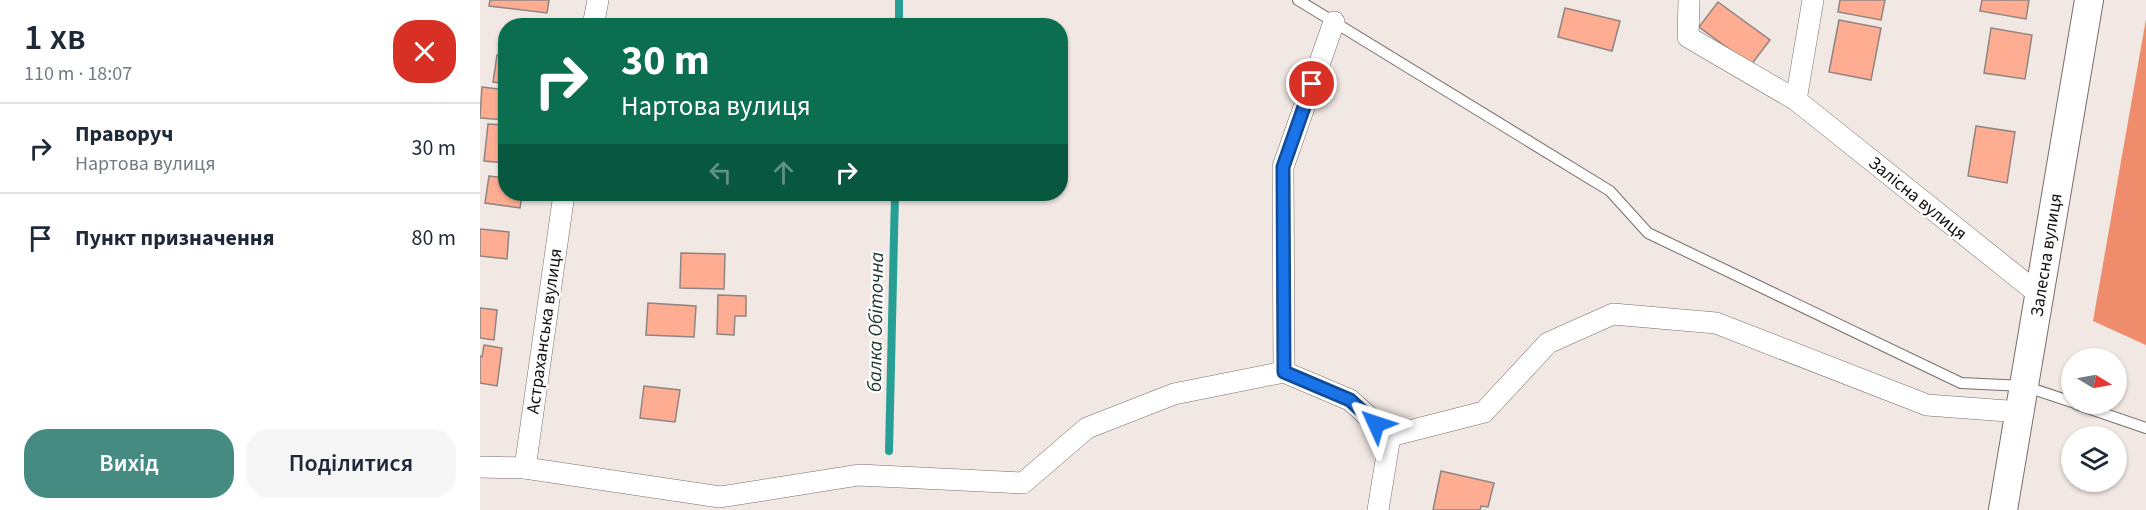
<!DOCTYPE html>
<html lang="uk">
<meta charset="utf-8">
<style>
body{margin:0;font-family:"Source Sans 3",sans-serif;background:#f6f6f7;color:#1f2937;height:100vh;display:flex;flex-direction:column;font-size:22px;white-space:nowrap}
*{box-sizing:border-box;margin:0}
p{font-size:20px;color:#747a83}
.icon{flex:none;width:33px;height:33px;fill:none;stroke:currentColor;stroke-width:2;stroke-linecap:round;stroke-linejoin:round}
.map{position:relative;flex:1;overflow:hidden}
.drawer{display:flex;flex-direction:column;background:#fff;width:480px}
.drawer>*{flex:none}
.hud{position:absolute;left:18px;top:18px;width:570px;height:183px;border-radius:24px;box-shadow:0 2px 4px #0004;background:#0b6e4f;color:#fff;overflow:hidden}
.needle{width:39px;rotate:100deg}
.buttons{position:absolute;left:1581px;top:348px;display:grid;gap:12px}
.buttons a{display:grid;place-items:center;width:66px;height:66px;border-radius:50%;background:#fff;box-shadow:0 2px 4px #0004;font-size:30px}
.pin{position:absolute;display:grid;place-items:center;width:51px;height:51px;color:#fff;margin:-26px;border:3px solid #fff;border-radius:50%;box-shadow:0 2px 6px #0007}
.me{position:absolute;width:66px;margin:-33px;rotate:312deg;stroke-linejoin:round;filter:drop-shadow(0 0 4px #0008)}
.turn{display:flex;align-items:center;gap:21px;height:126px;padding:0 24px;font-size:27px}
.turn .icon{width:78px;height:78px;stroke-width:2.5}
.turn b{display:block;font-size:42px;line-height:51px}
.lanes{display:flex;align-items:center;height:57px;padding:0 24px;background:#0003;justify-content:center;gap:30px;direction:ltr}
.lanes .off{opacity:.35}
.round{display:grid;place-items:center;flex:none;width:63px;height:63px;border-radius:24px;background:#f6f6f7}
.overview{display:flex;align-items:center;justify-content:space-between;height:102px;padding:0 24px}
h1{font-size:36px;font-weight:600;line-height:45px}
.button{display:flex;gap:12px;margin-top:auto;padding:12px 24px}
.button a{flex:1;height:69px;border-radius:24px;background:#458b82;color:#fff;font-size:24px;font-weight:600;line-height:69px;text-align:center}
.button a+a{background:#f6f6f7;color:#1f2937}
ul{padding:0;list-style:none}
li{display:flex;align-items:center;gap:18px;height:90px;padding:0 24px;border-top:2px solid #e0e1e3}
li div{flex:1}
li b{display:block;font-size:22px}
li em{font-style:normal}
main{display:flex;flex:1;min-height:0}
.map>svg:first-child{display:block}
.forest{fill:#ee8c6b}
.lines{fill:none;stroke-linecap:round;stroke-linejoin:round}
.stream{stroke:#279f94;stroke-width:8}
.building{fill:#fead92;stroke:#8e8582;stroke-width:1.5}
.service-casing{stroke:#786f6c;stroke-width:12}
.minor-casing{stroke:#786f6c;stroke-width:22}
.secondary-casing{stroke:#786f6c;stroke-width:30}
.service{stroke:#fff;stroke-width:10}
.minor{stroke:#fff;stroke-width:21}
.secondary{stroke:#fff;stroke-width:28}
.route-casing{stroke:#114b97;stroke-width:15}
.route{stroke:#1a73e8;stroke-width:10}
.labels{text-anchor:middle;stroke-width:4.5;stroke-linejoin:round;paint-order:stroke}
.street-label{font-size:18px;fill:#120e0d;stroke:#fff}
.water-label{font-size:20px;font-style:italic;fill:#1d3633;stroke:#fff}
</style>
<main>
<section class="drawer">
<div class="overview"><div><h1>1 хв</h1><p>110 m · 18:07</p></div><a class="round" style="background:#d93025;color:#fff"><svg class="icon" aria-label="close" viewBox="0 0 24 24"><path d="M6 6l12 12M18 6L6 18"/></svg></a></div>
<ul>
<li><svg class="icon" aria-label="right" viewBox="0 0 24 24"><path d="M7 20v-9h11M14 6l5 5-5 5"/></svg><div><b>Праворуч</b><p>Нартова вулиця</p></div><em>30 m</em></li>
<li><svg class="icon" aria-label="arrive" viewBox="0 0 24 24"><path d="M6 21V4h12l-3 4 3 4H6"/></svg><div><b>Пункт призначення</b></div><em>80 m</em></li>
</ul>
<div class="button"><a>Вихід</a><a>Поділитися</a></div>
</section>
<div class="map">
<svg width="1666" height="510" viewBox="0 0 1666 510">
<rect width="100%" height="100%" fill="#f1e7e3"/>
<polygon class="forest" points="1666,19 1666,345 1613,321"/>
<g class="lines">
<g class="stream">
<polyline points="419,26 419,0"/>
<polyline points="409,451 415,194"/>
</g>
</g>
<g class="building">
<polygon points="10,0 69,0 67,13 9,6"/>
<polygon points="1360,0 1405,0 1401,20 1358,12"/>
<polygon points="1502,0 1549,0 1546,19 1500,11"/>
<polygon points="1238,2 1290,40 1271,65 1219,27"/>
<polygon points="1085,8 1140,21 1132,51 1078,37"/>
<polygon points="1359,20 1401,28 1391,80 1349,72"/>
<polygon points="1511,28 1552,35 1545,79 1504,73"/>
<polygon points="17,55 26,57 26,84 13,82"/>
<polygon points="2,87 26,90 26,120 0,118"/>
<polygon points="8,124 26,125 26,163 4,161"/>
<polygon points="1496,126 1535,132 1527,183 1488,176"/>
<polygon points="9,176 25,178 26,194 42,194 40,208 5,203"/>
<polygon points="0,229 29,232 27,259 0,256"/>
<polygon points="201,253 245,254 244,289 200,288"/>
<polygon points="238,295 266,296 266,316 255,316 254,335 237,334"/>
<polygon points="168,303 216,306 214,337 166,335"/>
<polygon points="0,308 17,310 14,340 0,338"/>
<polygon points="4,345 22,348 17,386 0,383 0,356 2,357"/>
<polygon points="164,386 200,390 195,422 160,418"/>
<polygon points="961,471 1014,483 1008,507 1001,506 1000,510 953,510"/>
</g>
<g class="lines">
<defs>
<g id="service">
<polyline points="818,0 1130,191 1168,233 1481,383 1544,386 1592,402"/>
<polyline points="1596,404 1666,428"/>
</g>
<g id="minor">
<polyline points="1209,0 1208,37 1316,100 1560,295"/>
<polyline points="113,26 118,0"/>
<polyline points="1316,100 1333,0"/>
<polyline points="804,372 803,167 854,22"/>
<polyline points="0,467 45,468 240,497 379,475 543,483 607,428 694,394 804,372 870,400 910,436 1004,412 1068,343 1133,314 1236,323 1447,405 1541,412"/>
<polyline points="45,468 84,194"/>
<polyline points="898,510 910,436"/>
</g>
<polyline id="secondary" points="1523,510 1609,0"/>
</defs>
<use href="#service" class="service-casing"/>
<use href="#minor" class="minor-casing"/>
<use href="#secondary" class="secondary-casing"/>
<use href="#service" class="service"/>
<use href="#minor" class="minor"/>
<use href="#secondary" class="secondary"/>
</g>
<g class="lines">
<defs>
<polyline id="route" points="832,84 803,167 804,372 870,400 896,424"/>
</defs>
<use href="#route" class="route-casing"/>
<use href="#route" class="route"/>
</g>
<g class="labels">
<g class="street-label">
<text transform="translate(1438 198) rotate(39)" y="6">Залісна вулиця</text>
<text transform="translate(1566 255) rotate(-81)" y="6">Залесна вулиця</text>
<text transform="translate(64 331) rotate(-82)" y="6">Астраханська вулиця</text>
</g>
<g class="water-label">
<text transform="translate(395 322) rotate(-89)" y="7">балка Обіточна</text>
</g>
</g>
</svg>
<div class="buttons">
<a><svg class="needle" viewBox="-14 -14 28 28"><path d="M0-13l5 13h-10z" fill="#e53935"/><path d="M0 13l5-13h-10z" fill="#747a83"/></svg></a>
<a><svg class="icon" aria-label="layers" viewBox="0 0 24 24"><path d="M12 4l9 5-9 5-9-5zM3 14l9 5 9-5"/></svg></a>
</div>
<div class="pin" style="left:832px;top:84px;background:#d93025"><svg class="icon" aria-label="arrive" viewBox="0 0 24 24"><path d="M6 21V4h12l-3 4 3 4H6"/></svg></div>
<svg class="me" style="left:896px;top:424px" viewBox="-20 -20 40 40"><path d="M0-17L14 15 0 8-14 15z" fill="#1a73e8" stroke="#fff" stroke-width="4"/></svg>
<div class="hud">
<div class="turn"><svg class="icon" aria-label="right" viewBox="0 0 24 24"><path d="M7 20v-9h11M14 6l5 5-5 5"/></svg><div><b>30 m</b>Нартова вулиця</div></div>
<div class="lanes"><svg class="icon off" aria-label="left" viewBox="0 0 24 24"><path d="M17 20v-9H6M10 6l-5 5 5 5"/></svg><svg class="icon off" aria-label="ahead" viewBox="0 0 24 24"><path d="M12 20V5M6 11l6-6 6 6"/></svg><svg class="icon" aria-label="right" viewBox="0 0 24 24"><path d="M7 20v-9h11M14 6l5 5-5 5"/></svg></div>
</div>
</div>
</main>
